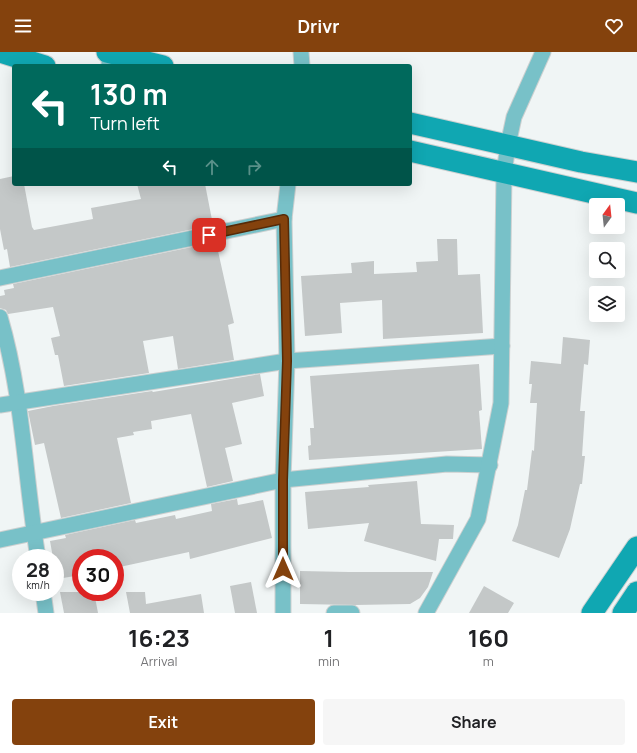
<!DOCTYPE html>
<style>
body{margin:0;font-family:Manrope,sans-serif;background:#f6f6f6;color:#202124;height:100vh;display:flex;flex-direction:column;font-size:15px;white-space:nowrap}
*{box-sizing:border-box;margin:0}
p{font-size:13px;color:#757577}
.icon{flex:none;width:22px;height:22px;fill:none;stroke:currentColor;stroke-width:2;stroke-linecap:round;stroke-linejoin:round}
.map{position:relative;height:561px;overflow:hidden}
.details{display:flex;flex-direction:column;background:#fff;flex:1}
.details>*{flex:none}
.guide{position:absolute;left:12px;top:12px;width:400px;height:122px;border-radius:4px;box-shadow:0 4px 16px #0002;background:#00695c;color:#fff;overflow:hidden}
.needle{width:26px;rotate:15deg}
.controls{position:absolute;left:589px;top:146px;display:grid;gap:8px}
.controls a{display:grid;place-items:center;width:36px;height:36px;border-radius:4px;background:#fff;box-shadow:0 4px 16px #0002;font-size:20px}
.speed{position:absolute;left:12px;top:497px;display:flex;gap:8px;font-size:20px;font-weight:700;text-align:center}
.speed>*{display:grid;place-content:center;width:52px;height:52px;border-radius:50%;background:#fff;box-shadow:0 4px 16px #0002;line-height:1}
.speed small{font-size:10px;font-weight:400}
.speed .limit{border:6px solid #d22;background:#fff;color:#111}
.pin{position:absolute;display:grid;place-items:center;width:34px;height:34px;color:#fff;margin:-17px;border-radius:8px;box-shadow:0 2px 6px #0006}
.me{position:absolute;width:44px;margin:-22px;rotate:0deg;stroke-linejoin:round;filter:drop-shadow(0 0 3px #0008)}
.turn{display:flex;align-items:center;gap:14px;height:84px;padding:0 12px;font-size:18px}
.turn .icon{width:52px;height:52px;stroke-width:2.5}
.turn b{display:block;font-size:28px;line-height:34px}
.lanes{display:flex;align-items:center;height:38px;padding:0 12px;background:#0003;justify-content:center;gap:20px;direction:ltr}
.lanes .off{opacity:.35}
.eta{display:flex;justify-content:space-evenly;align-items:center;height:68px;text-align:center}
.eta b{font-size:24px;font-weight:700;line-height:28px}
.action{display:flex;gap:8px;margin-top:auto;padding:8px 12px}
.action a{flex:1;height:46px;border-radius:4px;background:#84420d;color:#fff;font-size:16px;font-weight:700;line-height:46px;text-align:center}
.action a+a{background:#f6f6f6;color:#202124}
header{display:flex;justify-content:space-between;align-items:center;height:52px;padding:0 12px;background:#84420d;color:#fff;font-size:18px;font-weight:700}
.map>svg:first-child{display:block}
.building{fill:#c4c8c8}
.lines{fill:none;stroke-linecap:round;stroke-linejoin:round}
.street-casing{stroke:#ccd0d0;stroke-width:17}
.secondary-casing{stroke:#ccd0d0;stroke-width:23}
.street{stroke:#78c1c8;stroke-width:15}
.secondary{stroke:#10a7b2;stroke-width:21}
.route-casing{stroke:#562b08;stroke-width:10}
.route{stroke:#84420d;stroke-width:7}
</style>
<header><svg class="icon" aria-label="menu" viewBox="0 0 24 24"><path d="M4 6h16M4 12h16M4 18h16"/></svg>Drivr<svg class="icon" aria-label="heart" viewBox="0 0 24 24"><path d="M12 20l-8-8c-3-5 5-10 8-4 3-6 11-1 8 4z"/></svg></header>
<div class="map">
<svg width="637" height="561" viewBox="0 0 637 561">
<rect width="100%" height="100%" fill="#f0f5f5"/>
<g class="building">
<polygon points="14,124 14,132 24,132 32,175 34,178 93,167 91,156 141,147 137,132 205,132 213,173 10,215 7,197 4,198 0,177 0,127"/>
<polygon points="437,187 457,187 458,223 480,222 483,281 383,287 382,248 340,251 342,281 305,284 301,224 352,221 351,211 374,209 374,222 417,220 416,210 438,209"/>
<polygon points="216,190 234,271 228,273 234,308 178,317 173,284 143,289 149,321 64,334 58,303 55,303 51,286 60,284 53,255 8,262 6,258 0,256 0,244 5,243 4,238 14,236 13,232"/>
<polygon points="563,285 590,288 588,313 584,312 580,359 585,359 582,404 585,404 582,432 580,432 570,477 559,506 512,489 518,473 525,438 527,438 532,398 534,399 537,351 530,351 532,332 529,332 531,309 561,312"/>
<polygon points="479,312 482,358 479,359 482,397 309,408 308,394 311,393 310,376 314,376 310,324"/>
<polygon points="260,322 264,344 232,351 242,392 225,396 233,429 207,435 191,362 151,369 152,377 133,380 134,383 117,386 131,451 61,466 44,391 35,393 28,359 53,354 152,339 153,340"/>
<polygon points="417,429 421,472 454,473 453,487 439,487 436,509 364,489 369,471 308,477 305,440 369,435 368,433"/>
<polygon points="237,447 238,453 263,448 272,486 190,507 189,500 115,516 115,506 81,506 81,523 57,527 55,506 53,506 50,489 66,486 65,483 135,468 136,471 175,463 176,467 212,459 211,452"/>
<polygon points="300,519 349,520 433,520 428,535 420,546 410,552 355,553 300,552"/>
<polygon points="251,530 257,561 235,561 230,534"/>
<polygon points="484,534 514,551 508,561 469,561"/>
<polygon points="60,540 94,540 98,561 64,561"/>
<polygon points="126,540 145,540 146,552 201,542 204,561 130,561"/>
</g>
<g class="lines">
<defs>
<g id="street">
<polyline points="301,0 302,14"/>
<polyline points="109,14 110,0"/>
<polyline points="0,226 284,167"/>
<path d="M0 265C23 343 25 426 38 506"/>
<polyline points="0,353 287,309 502,294"/>
<polyline points="0,488 283,428 447,412 490,413"/>
<polyline points="43,540 46,561"/>
<polyline points="283,561 283,428 287,309 284,167 288,132"/>
<polyline points="334,561 352,561"/>
<polyline points="426,561 478,467 501,351 504,121 508,93 514,65 543,0"/>
</g>
<g id="secondary">
<polyline points="0,0 45,14"/>
<polyline points="107,0 163,14"/>
<polyline points="410,71 581,110 637,120"/>
<polyline points="410,99 637,151"/>
<polyline points="592,561 637,495"/>
<polyline points="623,561 637,540"/>
</g>
</defs>
<use href="#street" class="street-casing"/>
<use href="#secondary" class="secondary-casing"/>
<use href="#street" class="street"/>
<use href="#secondary" class="secondary"/>
</g>
<g class="lines">
<defs>
<polyline id="route" points="209,183 284,167 287,309 283,428 283,517"/>
</defs>
<use href="#route" class="route-casing"/>
<use href="#route" class="route"/>
</g>
</svg>
<div class="controls">
<a><svg class="needle" viewBox="-14 -14 28 28"><path d="M0-13l5 13h-10z" fill="#e53935"/><path d="M0 13l5-13h-10z" fill="#757577"/></svg></a>
<a><svg class="icon" aria-label="search" viewBox="0 0 24 24"><circle cx="10" cy="10" r="6"/><path d="M15 15l6 6"/></svg></a>
<a><svg class="icon" aria-label="layers" viewBox="0 0 24 24"><path d="M12 4l9 5-9 5-9-5zM3 14l9 5 9-5"/></svg></a>
</div>
<div class="speed"><div>28<small>km/h</small></div><div class="limit">30</div></div>
<div class="pin" style="left:209px;top:183px;background:#d93025"><svg class="icon" aria-label="arrive" viewBox="0 0 24 24"><path d="M6 21V4h12l-3 4 3 4H6"/></svg></div>
<svg class="me" style="left:283px;top:517px" viewBox="-20 -20 40 40"><path d="M0-17L14 15 0 8-14 15z" fill="#84420d" stroke="#fff" stroke-width="4"/></svg>
<div class="guide">
<div class="turn"><svg class="icon" aria-label="left" viewBox="0 0 24 24"><path d="M17 20v-9H6M10 6l-5 5 5 5"/></svg><div><b>130 m</b>Turn left</div></div>
<div class="lanes"><svg class="icon" aria-label="left" viewBox="0 0 24 24"><path d="M17 20v-9H6M10 6l-5 5 5 5"/></svg><svg class="icon off" aria-label="ahead" viewBox="0 0 24 24"><path d="M12 20V5M6 11l6-6 6 6"/></svg><svg class="icon off" aria-label="right" viewBox="0 0 24 24"><path d="M7 20v-9h11M14 6l5 5-5 5"/></svg></div>
</div>
</div>
<section class="details">
<div class="eta">
<div><b>16:23</b><p>Arrival</p></div>
<div><b>1</b><p>min</p></div>
<div><b>160</b><p>m</p></div>
</div>
<div class="action"><a>Exit</a><a>Share</a></div>
</section>
